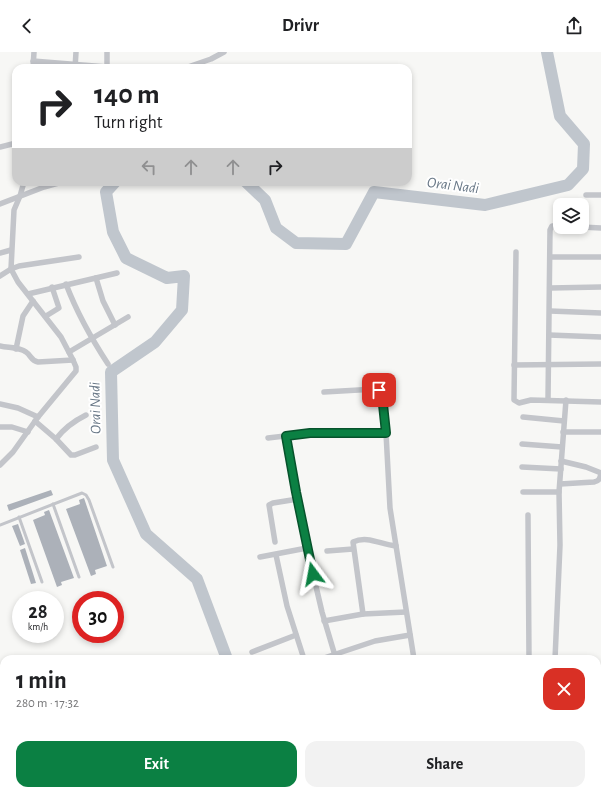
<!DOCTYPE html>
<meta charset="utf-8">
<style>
body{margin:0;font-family:"Alegreya Sans",sans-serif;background:#f2f2f2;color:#202124;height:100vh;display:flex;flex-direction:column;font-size:15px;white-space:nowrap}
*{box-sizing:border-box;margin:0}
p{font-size:13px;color:#757577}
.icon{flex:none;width:22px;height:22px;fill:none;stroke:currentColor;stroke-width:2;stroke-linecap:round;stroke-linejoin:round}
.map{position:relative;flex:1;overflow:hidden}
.drawer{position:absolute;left:0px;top:603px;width:601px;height:140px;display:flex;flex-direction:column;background:#fff;border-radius:12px 12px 0 0;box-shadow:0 2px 6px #0003}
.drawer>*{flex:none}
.top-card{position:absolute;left:12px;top:12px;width:400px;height:122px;border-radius:12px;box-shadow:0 2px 6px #0003;background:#fff;color:#202124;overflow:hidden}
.controls{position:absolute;left:553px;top:146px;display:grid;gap:8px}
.controls a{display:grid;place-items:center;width:36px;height:36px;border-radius:8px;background:#fff;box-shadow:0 2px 6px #0003;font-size:20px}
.speed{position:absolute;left:12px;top:539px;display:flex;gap:8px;font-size:20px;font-weight:700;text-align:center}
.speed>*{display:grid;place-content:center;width:52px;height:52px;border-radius:50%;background:#fff;box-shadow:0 2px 6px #0003;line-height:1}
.speed small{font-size:10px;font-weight:400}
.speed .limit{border:6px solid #d22;background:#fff;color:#111}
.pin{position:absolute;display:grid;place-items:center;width:34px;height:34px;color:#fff;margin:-17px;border-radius:8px;box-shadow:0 2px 6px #0006}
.me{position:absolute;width:44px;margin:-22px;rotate:347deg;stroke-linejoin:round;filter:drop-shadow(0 0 3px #0008)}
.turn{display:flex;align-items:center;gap:14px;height:84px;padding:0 16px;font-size:18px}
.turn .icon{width:52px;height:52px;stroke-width:2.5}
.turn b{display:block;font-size:28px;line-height:34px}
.lanes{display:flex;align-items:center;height:38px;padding:0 16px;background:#0003;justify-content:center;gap:20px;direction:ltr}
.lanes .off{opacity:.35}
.round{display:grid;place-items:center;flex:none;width:42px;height:42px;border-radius:12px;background:#f2f2f2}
.head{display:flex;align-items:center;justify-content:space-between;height:68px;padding:0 16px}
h1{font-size:24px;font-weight:600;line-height:30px}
.cta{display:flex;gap:8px;margin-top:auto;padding:8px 16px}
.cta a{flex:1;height:46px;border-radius:12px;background:#0b8043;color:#fff;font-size:16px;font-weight:600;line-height:46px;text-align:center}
.cta a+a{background:#f2f2f2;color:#202124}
header{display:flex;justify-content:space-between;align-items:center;height:52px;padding:0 16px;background:#fff;font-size:18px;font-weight:600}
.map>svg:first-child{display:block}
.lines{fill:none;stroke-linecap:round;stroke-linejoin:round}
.river{stroke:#c0c6cd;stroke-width:12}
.building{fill:#acb1b9}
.lane{stroke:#c3c5ca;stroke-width:3}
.street{stroke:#c3c5ca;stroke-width:5.5}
.route-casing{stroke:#07532c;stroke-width:10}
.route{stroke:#0b8043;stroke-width:7}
.labels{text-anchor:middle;stroke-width:4;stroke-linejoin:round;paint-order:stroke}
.water-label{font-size:15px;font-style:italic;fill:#697887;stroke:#fff}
</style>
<header><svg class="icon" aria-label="back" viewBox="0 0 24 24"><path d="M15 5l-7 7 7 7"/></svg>Drivr<svg class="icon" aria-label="share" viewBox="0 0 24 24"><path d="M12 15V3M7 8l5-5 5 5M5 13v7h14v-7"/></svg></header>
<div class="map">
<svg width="601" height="743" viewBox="0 0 601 743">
<rect width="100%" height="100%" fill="#f7f7f5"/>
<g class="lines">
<g class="river">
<polyline points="115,130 106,140 113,180 126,206 167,226 184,224 182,258 155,290 111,320 113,408 146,482 197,527 227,607"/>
<polyline points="246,130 265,148 276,176 296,191 346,192 374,140 485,153 568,133 583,117 584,92 560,64 547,0"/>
<polyline points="319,743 321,739"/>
</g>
</g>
<g class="building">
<polygon points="51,438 53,443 9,459 7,453"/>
<polygon points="84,446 107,514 95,518 96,522 91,524 66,457 80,452 79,448"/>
<polygon points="49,458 74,526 61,530 62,533 57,535 33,468 45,463 44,460"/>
<polygon points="18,472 25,492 20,494 12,474"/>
<polygon points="25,496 36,531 31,532 20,498"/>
</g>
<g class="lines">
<g class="lane">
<polyline points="53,452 79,525"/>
<polyline points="19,465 42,530"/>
<polyline points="0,473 82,441 86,443 89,448 113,515"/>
<polyline points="0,721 4,719"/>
</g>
<g class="street">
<polyline points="107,0 107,16"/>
<polyline points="33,9 107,15"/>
<polyline points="33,16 34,0"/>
<polyline points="75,16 76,0"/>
<polyline points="185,16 211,7 224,0"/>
<polyline points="0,95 16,91"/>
<polyline points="586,143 601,143"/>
<polyline points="0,152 44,135 62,130"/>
<polyline points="581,175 601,176"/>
<polyline points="516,200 514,348 519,351 531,348 601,350"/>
<polyline points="0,201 11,198"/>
<polyline points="550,205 601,205"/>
<polyline points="0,224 11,217 19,214 79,205"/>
<polyline points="96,226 103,249 115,273"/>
<path d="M66 232C77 261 91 286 108 312"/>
<polyline points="550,236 601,235"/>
<polyline points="28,242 117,221"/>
<polyline points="550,259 601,261"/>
<polyline points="46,264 59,256 52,235"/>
<polyline points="549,283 601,285"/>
<path d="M0 294C8 296 19 295 26 300 31 303 31 309 38 310L73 308"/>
<polyline points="16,297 23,264 33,249"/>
<polyline points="69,300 128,265"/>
<polyline points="514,313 601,312"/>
<polyline points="324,340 376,337 381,339 386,381 390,456 414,607"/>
<polyline points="548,348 550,178 552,174 560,174"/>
<polyline points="0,352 18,356 38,365"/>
<polyline points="523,365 564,369"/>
<polyline points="35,369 56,387 71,403 75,403 96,395"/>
<polyline points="0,375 12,375 28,380"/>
<polyline points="563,380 601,380"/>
<polyline points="287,384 307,496 322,560 336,607"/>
<polyline points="268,386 310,381 386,381"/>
<path d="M56 387C65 375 74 369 86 363"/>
<polyline points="522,392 562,395"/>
<polyline points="561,409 586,415 601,421"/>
<polyline points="0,413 13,400 38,365 76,319 76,315 73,308 61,285 18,230 11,217 14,158 20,144 24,130"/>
<polyline points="522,415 561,417"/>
<path d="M560 432 594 430C599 429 600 427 601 421"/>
<polyline points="523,440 559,440"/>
<polyline points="528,463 529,607"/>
<polyline points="275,490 269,453 273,451 298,447"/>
<polyline points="327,499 353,497"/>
<polyline points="276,503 287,554 304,607"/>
<polyline points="260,505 307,496"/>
<path d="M363 562 353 490C368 483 381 493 396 494"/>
<polyline points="324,569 363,562 406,560"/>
<polyline points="252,600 296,583"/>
<polyline points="321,607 375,589 410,583"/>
<polyline points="555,607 560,493 559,440 566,348"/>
<polyline points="364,739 366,743"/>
<polyline points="406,739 406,743"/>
<polyline points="457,743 460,739"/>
<polyline points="559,743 560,739"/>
</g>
</g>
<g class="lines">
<defs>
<polyline id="route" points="313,522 296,440 286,384 310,381 386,381 382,343 381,339 379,338"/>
</defs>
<use href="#route" class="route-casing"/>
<use href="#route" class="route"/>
</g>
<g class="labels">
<g class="water-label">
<text transform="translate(453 133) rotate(7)" y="5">Orai Nadi</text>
<text transform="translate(95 356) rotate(-91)" y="5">Orai Nadi</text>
</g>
</g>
</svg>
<div class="controls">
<a><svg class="icon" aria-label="layers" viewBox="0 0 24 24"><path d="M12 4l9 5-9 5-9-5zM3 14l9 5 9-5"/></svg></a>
</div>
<div class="speed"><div>28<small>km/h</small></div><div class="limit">30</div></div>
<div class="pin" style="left:379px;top:338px;background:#d93025"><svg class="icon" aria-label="arrive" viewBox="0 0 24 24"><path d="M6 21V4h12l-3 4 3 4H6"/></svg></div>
<svg class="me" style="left:313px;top:522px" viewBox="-20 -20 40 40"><path d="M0-17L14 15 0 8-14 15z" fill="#0b8043" stroke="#fff" stroke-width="4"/></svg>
<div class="top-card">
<div class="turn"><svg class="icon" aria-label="right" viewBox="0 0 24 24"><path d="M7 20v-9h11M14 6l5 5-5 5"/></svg><div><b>140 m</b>Turn right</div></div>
<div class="lanes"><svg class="icon off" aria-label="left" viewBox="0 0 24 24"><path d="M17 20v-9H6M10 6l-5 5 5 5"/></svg><svg class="icon off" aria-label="ahead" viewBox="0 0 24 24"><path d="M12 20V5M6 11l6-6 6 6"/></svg><svg class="icon off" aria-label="ahead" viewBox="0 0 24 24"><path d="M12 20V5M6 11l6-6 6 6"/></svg><svg class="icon" aria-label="right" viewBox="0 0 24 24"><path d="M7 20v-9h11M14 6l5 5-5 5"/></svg></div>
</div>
<section class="drawer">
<div class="head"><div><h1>1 min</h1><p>280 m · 17:32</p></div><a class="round" style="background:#d93025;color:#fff"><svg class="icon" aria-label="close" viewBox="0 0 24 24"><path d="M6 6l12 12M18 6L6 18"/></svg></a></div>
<div class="cta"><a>Exit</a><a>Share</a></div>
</section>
</div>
